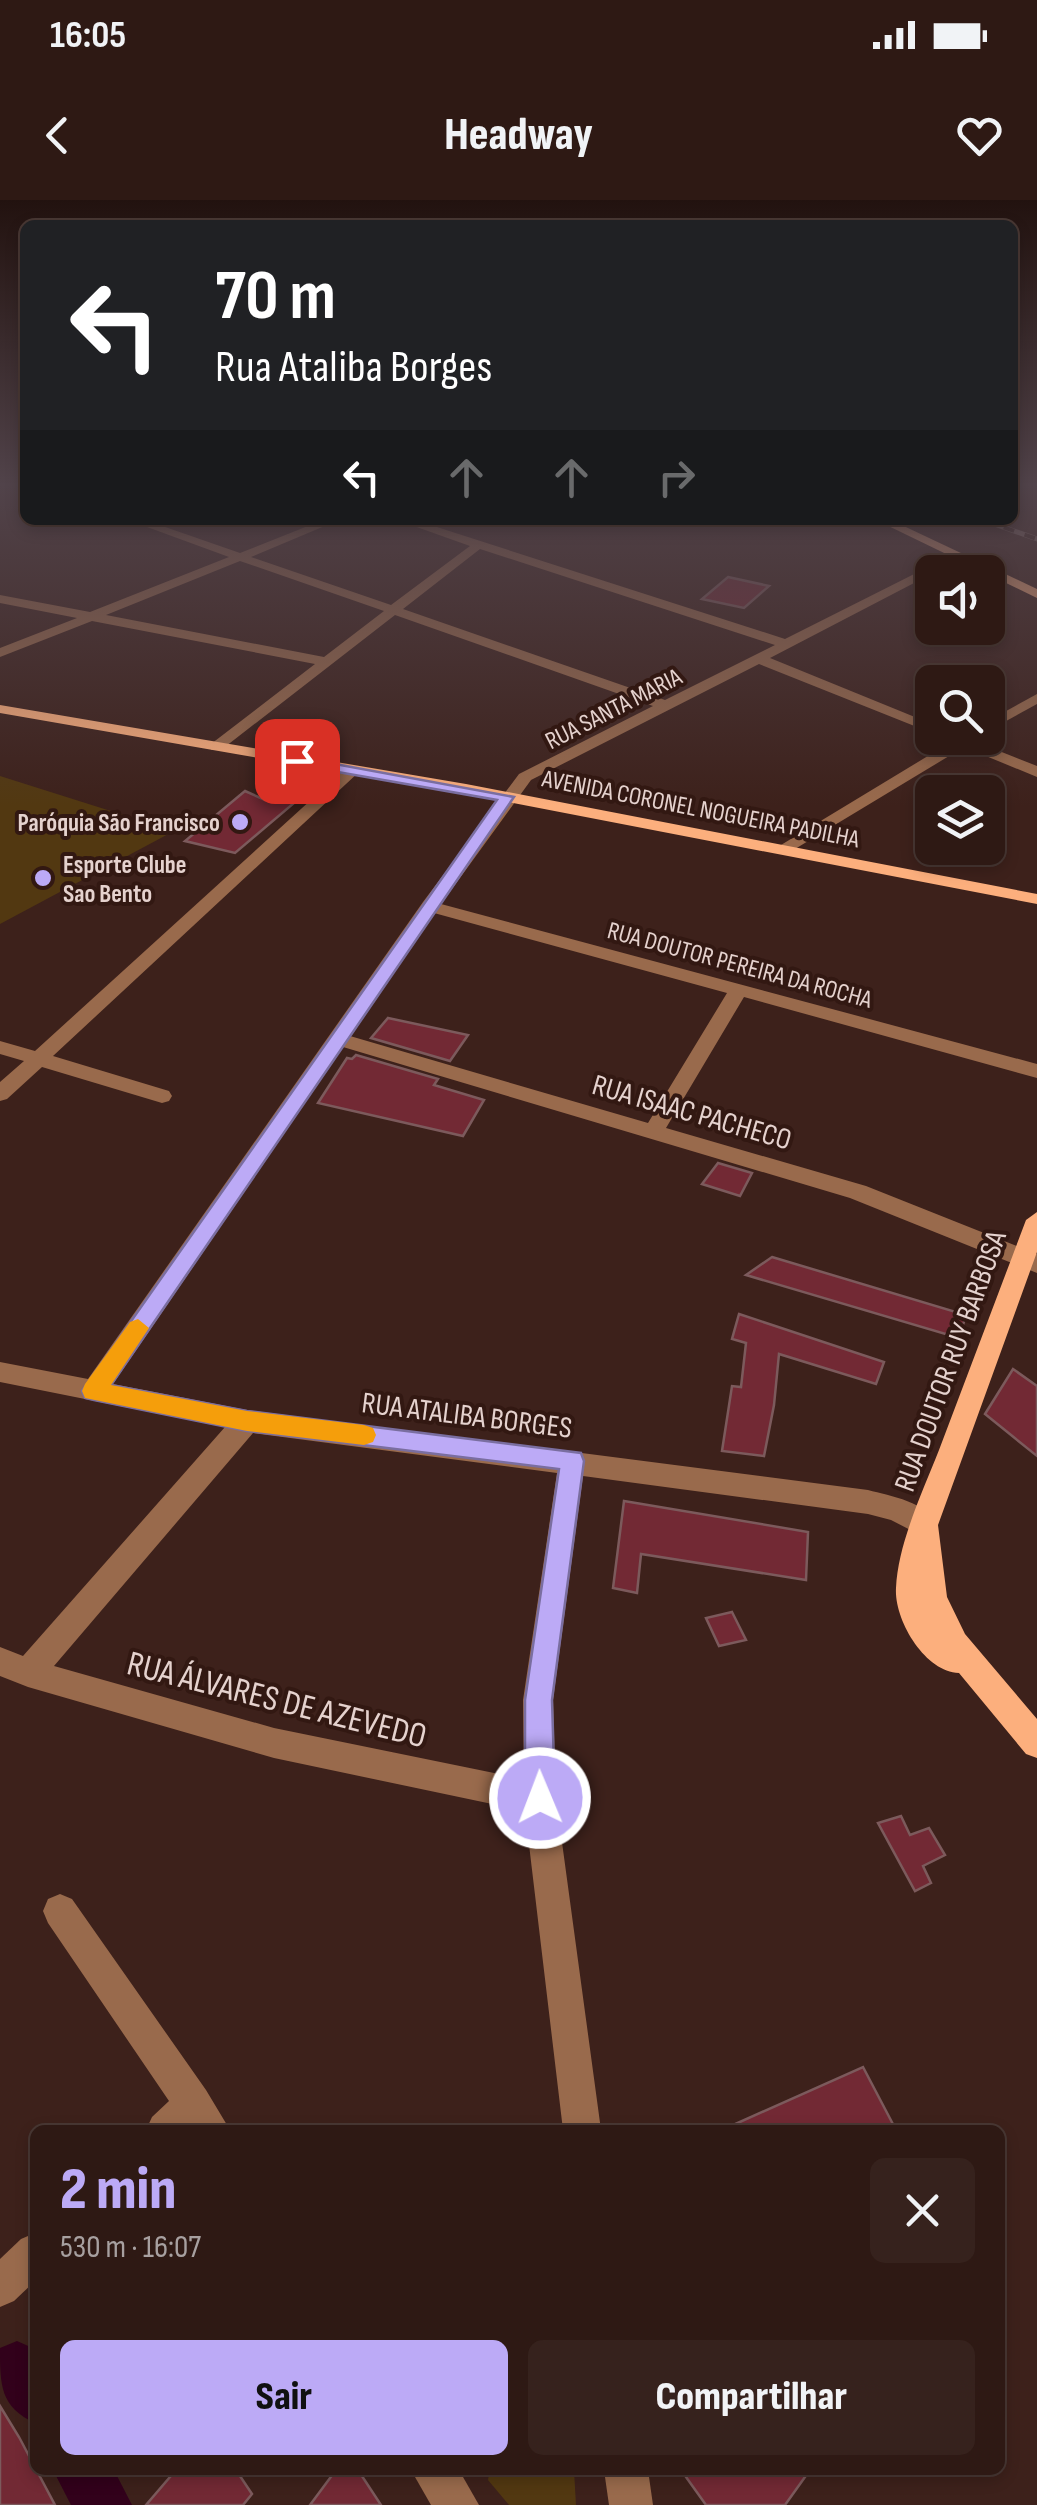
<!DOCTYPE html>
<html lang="pt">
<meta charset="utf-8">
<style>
body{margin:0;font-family:"Sofia Sans Condensed",sans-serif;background:#36221d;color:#f1f3f6;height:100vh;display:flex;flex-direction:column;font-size:38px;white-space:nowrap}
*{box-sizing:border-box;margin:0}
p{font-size:32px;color:#a7a0a0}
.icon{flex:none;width:55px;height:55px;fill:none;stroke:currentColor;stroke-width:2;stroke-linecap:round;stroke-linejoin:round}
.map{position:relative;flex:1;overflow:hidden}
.drawer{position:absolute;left:30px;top:1925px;width:975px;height:350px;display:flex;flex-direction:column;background:#2e1914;border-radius:15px;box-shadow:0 5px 15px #0003,0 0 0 2px #493834}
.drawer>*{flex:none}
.banner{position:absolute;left:20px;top:20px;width:998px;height:305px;border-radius:15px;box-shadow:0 5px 15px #0003,0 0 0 2px #493834;background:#202124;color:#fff;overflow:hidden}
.fabs{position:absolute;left:915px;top:355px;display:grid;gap:20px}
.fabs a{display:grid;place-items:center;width:90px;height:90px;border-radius:15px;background:#2e1914;box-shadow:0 5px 15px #0003,0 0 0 2px #493834;font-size:50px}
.pin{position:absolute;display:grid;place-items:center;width:85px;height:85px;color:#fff;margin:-42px;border-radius:20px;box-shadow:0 5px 15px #0006}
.me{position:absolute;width:110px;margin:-55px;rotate:359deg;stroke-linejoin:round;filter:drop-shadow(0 0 8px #0008)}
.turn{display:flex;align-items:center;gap:35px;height:210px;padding:0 30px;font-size:45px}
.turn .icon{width:130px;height:130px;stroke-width:2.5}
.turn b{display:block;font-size:70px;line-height:85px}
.lanes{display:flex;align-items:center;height:95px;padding:0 30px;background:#0003;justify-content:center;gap:50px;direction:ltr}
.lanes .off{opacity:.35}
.round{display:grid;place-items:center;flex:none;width:105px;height:105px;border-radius:15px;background:#36221d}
.overview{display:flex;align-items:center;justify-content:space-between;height:170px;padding:0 30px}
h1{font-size:60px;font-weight:800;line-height:75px;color:#bcaaf6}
.primary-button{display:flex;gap:20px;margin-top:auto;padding:20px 30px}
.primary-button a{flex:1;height:115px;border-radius:15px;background:#bcaaf6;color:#111;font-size:40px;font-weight:800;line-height:115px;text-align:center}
.primary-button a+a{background:#36221d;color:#f1f3f6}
.status{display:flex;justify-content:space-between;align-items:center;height:70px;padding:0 50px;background:#2e1914;direction:ltr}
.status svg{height:28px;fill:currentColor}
header{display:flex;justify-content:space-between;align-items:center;height:130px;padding:0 30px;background:#2e1914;font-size:45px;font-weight:800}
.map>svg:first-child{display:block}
.green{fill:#523811}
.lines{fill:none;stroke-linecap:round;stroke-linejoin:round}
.canal{fill:#32011b;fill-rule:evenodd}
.building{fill:#722934;stroke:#7c5a5c;stroke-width:2.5}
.minor{fill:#996a4c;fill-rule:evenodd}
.major{fill:#fcaf7d;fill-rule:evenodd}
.rail-casing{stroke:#97807b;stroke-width:5}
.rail{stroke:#321812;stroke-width:4;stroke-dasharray:11;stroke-linecap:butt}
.route{fill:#bcaaf6;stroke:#7a6ea0;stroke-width:2.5}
.slow{fill:#f59e0b}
.poi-dot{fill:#bcaaf6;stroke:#321812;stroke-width:4}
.labels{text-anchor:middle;stroke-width:8;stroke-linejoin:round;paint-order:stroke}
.far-street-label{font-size:25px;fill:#e5d2ce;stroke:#321812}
.far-poi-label{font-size:25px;font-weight:bold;fill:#e5d2ce;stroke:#321812;text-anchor:end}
.street-label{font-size:30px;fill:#e5d2ce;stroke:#321812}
.near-street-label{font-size:35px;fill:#e5d2ce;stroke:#321812}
</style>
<div class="status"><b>16:05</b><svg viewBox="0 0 49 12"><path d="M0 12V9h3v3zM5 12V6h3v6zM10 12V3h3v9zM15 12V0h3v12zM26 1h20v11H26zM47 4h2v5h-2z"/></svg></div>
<header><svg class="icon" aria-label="back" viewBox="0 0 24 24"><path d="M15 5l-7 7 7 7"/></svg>Headway<svg class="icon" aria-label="heart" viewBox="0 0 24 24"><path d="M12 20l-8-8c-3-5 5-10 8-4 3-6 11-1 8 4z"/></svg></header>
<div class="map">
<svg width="1037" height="2305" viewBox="0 0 1037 2305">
<rect width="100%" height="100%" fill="#3d211b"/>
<g class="green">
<polygon points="0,576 174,631 0,724"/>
<polygon points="490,2270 574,2270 576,2305 509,2305 488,2280"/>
</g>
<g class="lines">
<g class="canal">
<path d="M17 2141 35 2149V2223C0 2207 0 2185 0 2148Z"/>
<polygon points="53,2270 114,2270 132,2305 71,2305"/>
</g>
</g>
<g class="building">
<polygon points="728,377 769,386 744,408 702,399"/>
<polygon points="245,591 265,600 294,603 235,653 185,641"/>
<polygon points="388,818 468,835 450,861 371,838"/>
<polygon points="356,855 438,879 434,885 484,900 463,936 318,903 347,858 352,859"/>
<polygon points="718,963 752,973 740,996 702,984"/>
<polygon points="772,1057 966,1115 959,1138 746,1075"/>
<polygon points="739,1114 884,1162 876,1184 779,1154 774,1205 764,1256 722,1251 732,1186 741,1187 746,1143 732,1139"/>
<polygon points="1013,1169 1037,1186 1037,1256 985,1214"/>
<polygon points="624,1301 808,1332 806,1380 641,1354 637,1393 613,1388"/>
<polygon points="732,1412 746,1440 719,1446 706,1418"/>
<polygon points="901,1616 910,1635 929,1628 945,1655 923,1666 931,1683 915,1691 878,1623"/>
<polygon points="863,1867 896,1930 722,1930"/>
<polygon points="0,2206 19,2237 55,2305 0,2305"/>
<polygon points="176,2270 236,2270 252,2294 243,2305 146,2305"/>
<polygon points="336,2270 358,2270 381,2305 310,2305"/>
<polygon points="681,2270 810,2270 785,2305 706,2305"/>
</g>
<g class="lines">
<g class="minor">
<path d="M128 320H145L240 353 323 320H339L251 357 391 405 470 346 397 320H415L785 439 954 354 964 357 770 458 932 524V533L759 464 531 580 441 704 1037 864V878L744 797 666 928 866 986 1037 1054V1073L850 998 343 847 113 1184 247 1210 868 1290C891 1296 927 1302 938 1325L934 1334 924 1337 891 1320 868 1314 583 1276 553 1500 556 1598 601 1930H563L525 1611 274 1558 28 1487 0 1476V1447L23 1456 225 1227 0 1182V1162L88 1179 423 702 519 574 653 506 395 415 221 550H211V544L315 464 92 421 0 457V448L77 418 0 403V395L90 412 229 357ZM480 349 775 445 665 500 403 409ZM240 361 384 411 324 457 106 415ZM434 713 727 793 648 923 350 836ZM253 1233 557 1273 523 1500 524 1579 274 1528 54 1466Z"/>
<polygon points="1037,494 1037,504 988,531 988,521"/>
<polygon points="946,538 976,538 974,541 1037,566 1037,577 964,547 790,652 776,648 951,542"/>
<polygon points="346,568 360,571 53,856 169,891 172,896 169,901 162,903 42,867 7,899 0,901 0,882 24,861 0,854 0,841 35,851"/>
<polygon points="60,1694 72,1699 206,1890 230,1930 146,1930 152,1917 169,1901 48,1723 43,1711 48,1699"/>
<polygon points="35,2033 35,2081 14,2101 0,2107 0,2059 21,2039"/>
<polygon points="411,2270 459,2270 479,2305 431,2305"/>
<polygon points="604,2270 648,2270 653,2305 609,2305"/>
</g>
<g class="major">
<polygon points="876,320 891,320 1037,389 1037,398"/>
<polygon points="0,505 466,584 1037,694 1037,704 466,594 0,513"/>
<path d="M1037 1012V1052L938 1325 947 1397 965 1434 1037 1519V1558L1026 1554 959 1473C925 1472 894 1420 896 1388 898 1343 923 1291 939 1250 968 1173 997 1097 1026 1020Z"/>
</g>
<defs>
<polyline id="rail" points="983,320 1037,339"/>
</defs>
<use href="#rail" class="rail-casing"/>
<use href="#rail" class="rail"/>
</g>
<linearGradient id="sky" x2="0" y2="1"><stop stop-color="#22120f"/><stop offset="0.47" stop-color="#51434a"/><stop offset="1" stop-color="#51434a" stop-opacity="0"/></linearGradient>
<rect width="1037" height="606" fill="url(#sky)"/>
<polygon class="route" points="297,557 514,597 111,1185 247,1211 581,1253 584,1261 552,1500 555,1598 550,1608 540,1612 530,1608 525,1598 525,1500 559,1269 247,1231 94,1200 85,1198 82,1191 497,600 292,564 292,558"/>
<polygon class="slow" points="138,1119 149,1128 111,1185 247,1211 364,1225 373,1228 376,1235 373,1242 364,1245 247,1231 85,1198 82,1191 85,1184 130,1122"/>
<g class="poi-dot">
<circle cx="240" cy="622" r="10"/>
<circle cx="43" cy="678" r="10"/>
</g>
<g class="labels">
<g class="far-street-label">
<text transform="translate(613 508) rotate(-27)" y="9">RUA SANTA MARIA</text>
<text transform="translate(701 608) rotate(11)" y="9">AVENIDA CORONEL NOGUEIRA PADILHA</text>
<text transform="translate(740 764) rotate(15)" y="9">RUA DOUTOR PEREIRA DA ROCHA</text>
</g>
<g class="far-poi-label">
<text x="220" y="631">Paróquia São Francisco</text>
<text x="63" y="673" text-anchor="start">Esporte Clube<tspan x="63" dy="29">Sao Bento</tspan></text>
</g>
<g class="street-label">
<text transform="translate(692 912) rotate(16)" y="10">RUA ISAAC PACHECO</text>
<text transform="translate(950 1161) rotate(-70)" y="10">RUA DOUTOR RUY BARBOSA</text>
<text transform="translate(467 1215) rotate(7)" y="10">RUA ATALIBA BORGES</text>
</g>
<g class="near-street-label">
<text transform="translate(277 1499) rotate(14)" y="12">RUA ÁLVARES DE AZEVEDO</text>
</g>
</g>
</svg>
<div class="fabs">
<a><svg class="icon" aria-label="sound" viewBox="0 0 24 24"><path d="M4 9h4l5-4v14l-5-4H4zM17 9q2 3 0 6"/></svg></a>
<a><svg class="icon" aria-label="search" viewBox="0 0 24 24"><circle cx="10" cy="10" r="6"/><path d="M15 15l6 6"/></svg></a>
<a><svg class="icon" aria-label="layers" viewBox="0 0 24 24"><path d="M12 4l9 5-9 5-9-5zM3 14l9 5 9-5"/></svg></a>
</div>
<div class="pin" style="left:297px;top:561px;background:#d93025"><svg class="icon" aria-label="arrive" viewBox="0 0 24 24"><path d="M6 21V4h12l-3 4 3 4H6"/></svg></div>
<svg class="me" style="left:540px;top:1598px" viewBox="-20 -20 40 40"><circle r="17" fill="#bcaaf6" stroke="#fff" stroke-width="3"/><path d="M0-11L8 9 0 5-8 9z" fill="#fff"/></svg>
<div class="banner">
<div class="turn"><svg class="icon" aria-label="left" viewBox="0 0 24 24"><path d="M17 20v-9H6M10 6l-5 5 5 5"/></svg><div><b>70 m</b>Rua Ataliba Borges</div></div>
<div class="lanes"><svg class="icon" aria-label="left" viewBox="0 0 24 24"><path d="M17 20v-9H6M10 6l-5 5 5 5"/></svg><svg class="icon off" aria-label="ahead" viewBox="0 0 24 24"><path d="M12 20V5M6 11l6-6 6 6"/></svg><svg class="icon off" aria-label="ahead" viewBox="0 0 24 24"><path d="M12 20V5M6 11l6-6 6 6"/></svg><svg class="icon off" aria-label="right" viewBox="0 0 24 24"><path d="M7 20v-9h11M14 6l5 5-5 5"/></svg></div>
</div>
<section class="drawer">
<div class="overview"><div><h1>2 min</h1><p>530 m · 16:07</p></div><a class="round"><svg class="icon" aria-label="close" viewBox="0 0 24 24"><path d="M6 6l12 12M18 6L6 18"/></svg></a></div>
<div class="primary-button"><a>Sair</a><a>Compartilhar</a></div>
</section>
</div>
